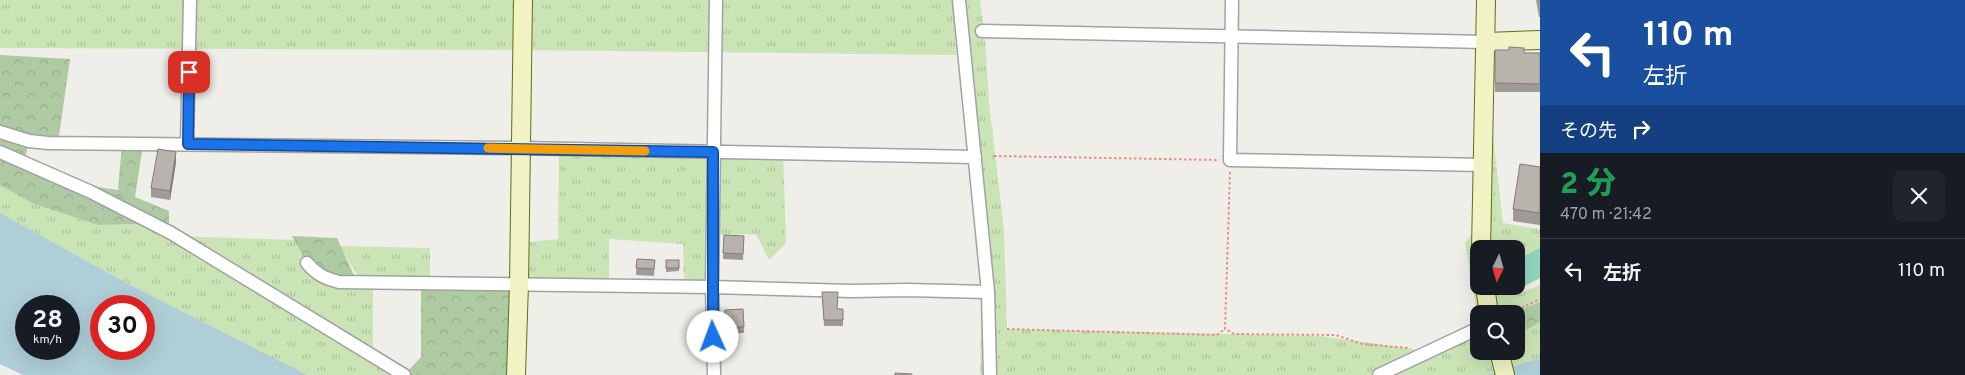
<!DOCTYPE html>
<html lang="ja">
<meta charset="utf-8">
<style>
body{margin:0;font-family:Overpass,"Noto Sans JP",sans-serif;background:#20242c;color:#f1f3f6;height:100vh;display:flex;flex-direction:column;font-size:19px;white-space:nowrap}
*{box-sizing:border-box;margin:0}
p{font-size:16px;color:#9ea1a6}
.icon{flex:none;width:28px;height:28px;fill:none;stroke:currentColor;stroke-width:2;stroke-linecap:round;stroke-linejoin:round}
.map{position:relative;flex:1;overflow:hidden}
.side{display:flex;flex-direction:column;background:#171b24;width:425px}
.side>*{flex:none}
.guide{background:#1a4fa0;color:#fff;overflow:hidden}
.needle{width:32px;rotate:185deg}
.fabs{position:absolute;left:1470px;top:240px;display:grid;gap:10px}
.fabs a{display:grid;place-items:center;width:55px;height:55px;border-radius:10px;background:#171b24;box-shadow:0 5px 20px #0002;font-size:25px}
.speed{position:absolute;left:15px;top:295px;display:flex;gap:10px;font-size:25px;font-weight:700;text-align:center}
.speed>*{display:grid;place-content:center;width:65px;height:65px;border-radius:50%;background:#171b24;box-shadow:0 5px 20px #0002;line-height:1}
.speed small{font-size:12px;font-weight:400}
.speed .limit{border:8px solid #d22;background:#fff;color:#111}
.pin{position:absolute;display:grid;place-items:center;width:42px;height:42px;color:#fff;margin:-21px;border-radius:10px;box-shadow:0 2px 8px #0006}
.me{position:absolute;width:55px;margin:-28px;rotate:358deg;stroke-linejoin:round;filter:drop-shadow(0 0 4px #0008)}
.turn{display:flex;align-items:center;gap:18px;height:105px;padding:0 20px;font-size:22px}
.turn .icon{width:65px;height:65px;stroke-width:2.5}
.turn b{display:block;font-size:35px;line-height:42px}
.then{display:flex;align-items:center;height:48px;padding:0 20px;background:#0003;gap:10px;font-size:19px}
.round{display:grid;place-items:center;flex:none;width:52px;height:52px;border-radius:10px;background:#20242c}
.summary{display:flex;align-items:center;justify-content:space-between;height:85px;padding:0 20px}
h1{font-size:30px;font-weight:800;line-height:38px;color:#1e9e55}
ul{padding:0;list-style:none}
li{display:flex;align-items:center;gap:15px;height:65px;padding:0 20px;border-top:1px solid #363941}
li div{flex:1}
li b{display:block;font-size:19px}
li em{font-style:normal}
main{display:flex;flex:1;min-height:0}
.map>svg:first-child{display:block}
.grass{fill:url(#grass-tufts)}
.forest{fill:url(#forest-crowns)}
.pitch{fill:#90d6bc}
.water{fill:#aeced8;fill-rule:evenodd}
.lines{fill:none;stroke-linecap:round;stroke-linejoin:round}
.street-casing{stroke:#a2a2a2;stroke-width:15}
.secondary-casing{stroke:#636e12;stroke-width:20}
.path{stroke:#ea8c7f;stroke-width:2;stroke-dasharray:2.5 2.5;stroke-linecap:butt}
.street{stroke:#fff;stroke-width:12}
.secondary{stroke:#f0f3c4;stroke-width:18}
.wall{fill:#9f9a96}
.shaded-wall{fill:#827d7a}
.building{fill:#b9b3ae;stroke:#827d7a}
.route-casing{stroke:#114b97;stroke-width:12}
.route{stroke:#1a73e8;stroke-width:9}
.slow{stroke:#f59e0b;stroke-width:9}
</style>
<main>
<div class="map">
<svg width="1540" height="375" viewBox="0 0 1540 375">
<defs>
<pattern id="grass-tufts" width="24" height="20" patternUnits="userSpaceOnUse" patternTransform="scale(1.25)"><rect width="24" height="20" fill="#cbe4b5"/><path d="M3 7l-1-3M5 7V3M7 7l1-3M15 17l-1-3M17 17v-4M19 17l1-3" fill="none" stroke="#aec39b"/></pattern>
<pattern id="forest-crowns" width="20" height="18" patternUnits="userSpaceOnUse" patternTransform="scale(1.25)"><rect width="20" height="18" fill="#aecaa2"/><path d="M2 6a3 3 0 1 1 6 0M12 15a3 3 0 1 1 6 0" fill="none" stroke="#95ad8b"/></pattern>
</defs>
<rect width="100%" height="100%" fill="#f0eee9"/>
<g class="grass">
<polygon points="0,0 953,0 956,55 521,50 0,48"/>
<polygon points="964,0 980,0 985,39 989,102 1004,230 1007,329 1320,336 1413,349 1415,358 1479,328 1479,351 1516,351 1516,314 1479,314 1479,324 1465,243 1472,234 1479,50 1491,118 1503,223 1540,229 1540,248 1516,260 1516,249 1479,249 1479,286 1516,286 1520,293 1540,285 1540,375 1372,375 1398,367 1407,362 1369,375 980,375 983,233 966,66 970,32"/>
<polygon points="783,153 786,243 769,260 756,234 712,235 705,246 712,287 684,281 683,244 609,239 609,285 530,279 520,243 558,239 559,154"/>
<polygon points="0,185 34,204 98,225 153,224 176,236 295,240 311,272 373,282 373,356 404,375 288,375 134,287 27,228 0,216"/>
<polygon points="339,246 430,248 430,278 359,277"/>
</g>
<g class="forest">
<polygon points="0,55 70,59 58,143 29,141 24,162 71,183 118,190 122,144 143,144 135,197 169,211 169,232 145,224 98,225 34,204 0,185"/>
<polygon points="292,236 337,238 357,282 335,281 307,263"/>
<polygon points="421,283 519,284 516,375 404,375 421,357"/>
<polygon points="1540,302 1540,322 1516,336 1516,314 1510,314"/>
</g>
<polygon class="pitch" points="1540,248 1540,278 1519,289 1516,284 1516,260"/>
<g class="water">
<path d="M0 213 134 287 307 375H23L0 364ZM26 306H69V349H26ZM101 306H144V349H101Z"/>
<polygon points="1540,358 1540,375 1488,375"/>
</g>
<g class="lines">
<defs>
<g id="street">
<polyline points="959,0 988,292 990,375"/>
<polyline points="1232,0 1230,160 1483,165"/>
<polyline points="982,31 1486,42"/>
<polyline points="0,132 29,141 48,143 520,148 975,157"/>
<polyline points="187,144 190,0"/>
<polyline points="0,152 91,192 171,233 404,375"/>
<path d="M307 263C316 274 324 278 339 282L712 287 851 291 907 290 988 292"/>
<polyline points="714,375 712,287 716,0"/>
<polyline points="1379,375 1479,328"/>
</g>
<g id="secondary">
<polyline points="1486,42 1540,40"/>
<polyline points="1481,249 1486,0"/>
<polyline points="1485,286 1489,314"/>
<polyline points="1499,351 1505,375"/>
<polyline points="516,375 519,284 523,0"/>
</g>
</defs>
<use href="#street" class="street-casing"/>
<use href="#secondary" class="secondary-casing"/>
<g class="path">
<polyline points="994,156 1219,160"/>
<polyline points="1230,172 1225,329 1234,334 1336,335 1362,344 1408,348"/>
<polyline points="1508,314 1540,299"/>
<polyline points="1007,329 1217,335 1225,329"/>
</g>
<use href="#street" class="street"/>
<use href="#secondary" class="secondary"/>
</g>
<g class="wall">
<polygon points="1536,0 1540,0 1540,17 1539,17"/>
<polygon points="1509,50 1524,53 1540,53 1540,92 1495,92 1495,83"/>
<polygon points="176,162 170,200 151,197 151,188"/>
<polygon points="1540,167 1540,225 1513,221 1513,209"/>
<polygon points="724,235 744,236 743,260 723,259"/>
<polygon points="637,259 655,260 654,276 636,275"/>
<polygon points="666,260 679,260 679,271 666,272"/>
<polygon points="822,292 838,309 843,309 843,326 824,326"/>
<polygon points="743,309 744,333 725,333 725,310"/>
</g>
<polygon class="shaded-wall" points="176,152 176,162 170,200 170,191"/>
<g class="building">
<polygon points="1509,47 1524,48 1524,53 1540,53 1540,84 1495,83 1495,50 1509,50"/>
<polygon points="158,149 176,152 170,191 151,188"/>
<polygon points="1520,164 1540,167 1540,213 1513,209"/>
<polygon points="724,235 744,236 743,254 723,253"/>
<polygon points="637,259 655,260 654,269 636,268"/>
<rect x="666" y="260" width="13" height="8"/>
<polygon points="822,292 838,292 837,309 843,309 843,320 824,320"/>
<polygon points="743,309 744,327 725,327 725,310"/>
<polygon points="895,373 912,374 912,375 895,375"/>
</g>
<g class="lines">
<defs>
<polyline id="route" points="189,72 188,144 713,152 713,337"/>
</defs>
<use href="#route" class="route-casing"/>
<use href="#route" class="route"/>
<polyline class="slow" points="488,148 645,151"/>
</g>
</svg>
<div class="fabs">
<a><svg class="needle" viewBox="-14 -14 28 28"><path d="M0-13l5 13h-10z" fill="#e53935"/><path d="M0 13l5-13h-10z" fill="#9ea1a6"/></svg></a>
<a><svg class="icon" aria-label="search" viewBox="0 0 24 24"><circle cx="10" cy="10" r="6"/><path d="M15 15l6 6"/></svg></a>
</div>
<div class="speed"><div>28<small>km/h</small></div><div class="limit">30</div></div>
<div class="pin" style="left:189px;top:72px;background:#d93025"><svg class="icon" aria-label="arrive" viewBox="0 0 24 24"><path d="M6 21V4h12l-3 4 3 4H6"/></svg></div>
<svg class="me" style="left:713px;top:337px" viewBox="-20 -20 40 40"><circle r="19" fill="#fff"/><path d="M0-13L10 11 0 6-10 11z" fill="#1a73e8"/></svg>
</div>
<section class="side">
<div class="guide">
<div class="turn"><svg class="icon" aria-label="left" viewBox="0 0 24 24"><path d="M17 20v-9H6M10 6l-5 5 5 5"/></svg><div><b>110 m</b>左折</div></div>
<div class="then">その先<svg class="icon" aria-label="right" viewBox="0 0 24 24"><path d="M7 20v-9h11M14 6l5 5-5 5"/></svg></div>
</div>
<div class="summary"><div><h1>2 分</h1><p>470 m · 21:42</p></div><a class="round"><svg class="icon" aria-label="close" viewBox="0 0 24 24"><path d="M6 6l12 12M18 6L6 18"/></svg></a></div>
<ul>
<li><svg class="icon" aria-label="left" viewBox="0 0 24 24"><path d="M17 20v-9H6M10 6l-5 5 5 5"/></svg><div><b>左折</b></div><em>110 m</em></li>
</ul>
</section>
</main>
